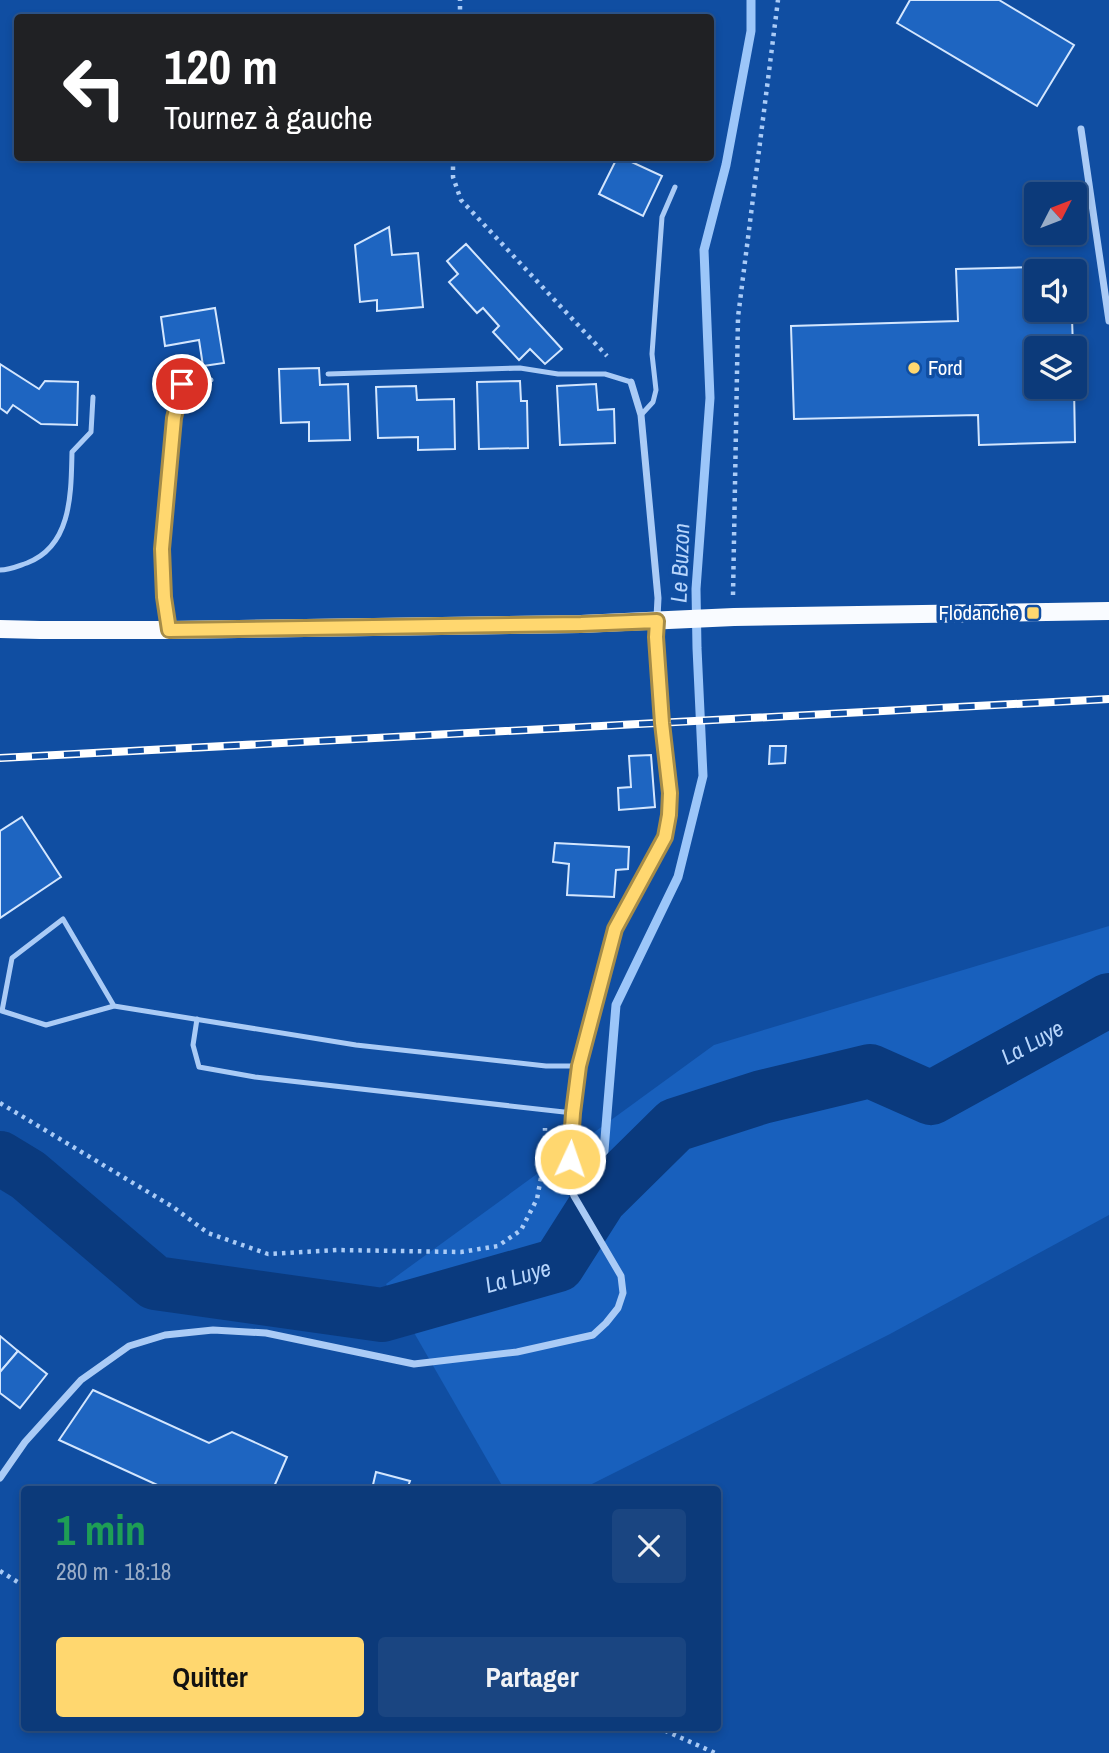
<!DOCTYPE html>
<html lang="fr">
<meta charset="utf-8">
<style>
body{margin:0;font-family:"Archivo Narrow",sans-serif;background:#1a4581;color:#f1f3f6;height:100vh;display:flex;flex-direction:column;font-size:26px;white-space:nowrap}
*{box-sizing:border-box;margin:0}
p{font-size:23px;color:#9aadc7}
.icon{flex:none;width:38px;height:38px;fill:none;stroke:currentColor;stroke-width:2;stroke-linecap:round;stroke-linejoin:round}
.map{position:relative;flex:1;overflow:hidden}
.details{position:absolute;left:21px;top:1486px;width:700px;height:245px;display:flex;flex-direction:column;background:#0c3a7a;border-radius:7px;box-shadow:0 4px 10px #0003,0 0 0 2px #2c548b}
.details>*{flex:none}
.hud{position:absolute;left:14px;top:14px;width:700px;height:147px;border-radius:7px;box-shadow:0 4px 10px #0003,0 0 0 2px #2c548b;background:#202124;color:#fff;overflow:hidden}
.needle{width:46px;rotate:48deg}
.controls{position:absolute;left:1024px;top:182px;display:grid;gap:14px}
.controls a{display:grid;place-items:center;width:63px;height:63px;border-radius:7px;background:#0c3a7a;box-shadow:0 4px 10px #0003,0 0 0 2px #2c548b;font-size:35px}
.pin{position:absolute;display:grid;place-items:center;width:60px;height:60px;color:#fff;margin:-30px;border:4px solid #fff;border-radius:50%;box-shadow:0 2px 7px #0007}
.me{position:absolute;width:77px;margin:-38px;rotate:3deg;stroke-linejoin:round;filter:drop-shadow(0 0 5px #0008)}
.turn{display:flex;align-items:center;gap:24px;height:147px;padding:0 35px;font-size:32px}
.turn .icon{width:91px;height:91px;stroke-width:2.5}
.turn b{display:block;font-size:49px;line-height:60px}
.round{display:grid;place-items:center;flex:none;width:74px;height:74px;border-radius:7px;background:#1a4581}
.overview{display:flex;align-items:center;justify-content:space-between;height:119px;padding:0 35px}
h1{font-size:42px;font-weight:800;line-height:52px;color:#1e9e55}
.button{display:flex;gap:14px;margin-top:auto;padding:14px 35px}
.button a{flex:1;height:80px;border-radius:7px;background:#ffd76f;color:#111;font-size:28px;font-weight:800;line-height:80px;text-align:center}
.button a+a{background:#1a4581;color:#f1f3f6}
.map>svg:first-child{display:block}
.green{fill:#1860bd}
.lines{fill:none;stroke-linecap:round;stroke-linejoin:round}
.stream{stroke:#9cc6f9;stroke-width:9}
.river{stroke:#0a3a7e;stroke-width:54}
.building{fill:#1e65c1;stroke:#d3e6fe;stroke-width:2}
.path{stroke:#aacbf6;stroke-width:4.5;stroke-dasharray:3.5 5;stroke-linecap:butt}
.lane{stroke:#aacbf6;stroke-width:5}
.street{stroke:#aacbf6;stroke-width:7}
.primary{stroke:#f9fbff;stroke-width:18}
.rail-casing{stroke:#fff;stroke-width:8}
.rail{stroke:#104ea2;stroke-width:5;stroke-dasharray:16;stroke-linecap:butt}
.route-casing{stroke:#a68c48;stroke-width:18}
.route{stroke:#ffd76f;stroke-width:12}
.poi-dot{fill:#ffd76f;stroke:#104ea2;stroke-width:2.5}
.labels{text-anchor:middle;stroke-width:7;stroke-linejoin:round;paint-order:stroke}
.poi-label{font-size:21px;fill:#fff;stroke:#104ea2;text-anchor:start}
.water-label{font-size:23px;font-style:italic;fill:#b7d5fc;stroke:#104ea2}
</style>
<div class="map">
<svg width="1109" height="1753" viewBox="0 0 1109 1753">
<rect width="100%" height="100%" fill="#104ea2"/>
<polygon class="green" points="1109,926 1109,1215 890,1334 582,1489 504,1489 386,1284 714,1045"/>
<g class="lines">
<polyline class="stream" points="600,1199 616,1005 678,877 703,776 697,648 696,589 710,398 704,250 726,165 751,31 751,0"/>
<path class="river" id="s1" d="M0 1158 28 1175 155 1283 382 1315 558 1265 600 1199 675 1125 762 1097 870 1071 931 1098 1109 1000"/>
</g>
<g class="building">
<polygon points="910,0 999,0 1074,45 1037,106 897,23"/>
<polygon points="617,158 623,158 662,176 643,216 599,194"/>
<polygon points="389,227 392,255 418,253 423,307 377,311 377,300 360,302 355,245"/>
<polygon points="466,244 562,349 545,364 530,349 519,360 493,332 499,326 483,308 477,313 449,282 458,274 447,261"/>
<polygon points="1035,267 1037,319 1072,318 1073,348 1036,348 1036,387 1074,387 1075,442 979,445 978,415 794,419 791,326 958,321 956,269"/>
<polygon points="215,308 224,363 203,366 199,340 165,346 161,317"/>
<polygon points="0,364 39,389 45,381 78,382 77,425 41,424 13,405 7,413 0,408"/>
<polygon points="319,368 320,385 348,384 350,440 309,441 309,422 281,423 279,369"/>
<polygon points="520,381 521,401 527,401 528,448 479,449 477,382"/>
<polygon points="596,384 598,410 614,409 615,443 560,445 557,386"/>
<polygon points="416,386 417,400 454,399 455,449 418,450 418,437 378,438 376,387"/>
<polygon points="770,746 786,746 785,763 769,764"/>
<polygon points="651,755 655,807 619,810 618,788 631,787 629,756"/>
<polygon points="22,817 61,877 0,918 0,831"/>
<polygon points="555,843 629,847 628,869 616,870 614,897 567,895 569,864 553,862"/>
<polygon points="0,1336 18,1351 0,1372"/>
<polygon points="18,1351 47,1374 20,1408 0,1393 0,1372"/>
<polygon points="93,1390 209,1443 232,1432 287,1457 273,1489 166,1489 59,1440"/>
<polygon points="376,1472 410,1481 407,1489 372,1489"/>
</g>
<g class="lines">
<g class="path">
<polyline points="460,18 460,0"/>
<polyline points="453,158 453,177 461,200 607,356"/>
<polyline points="733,595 738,317 778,0"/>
<polyline points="0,1103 173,1207 208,1233 268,1254 337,1250 461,1252 498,1246 521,1230 537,1199 545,1156 545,1128"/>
<polyline points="0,1571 24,1586"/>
<polyline points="657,1727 715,1753"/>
</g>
<g class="lane">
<polyline points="328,374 520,368 558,374 605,374 631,382"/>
<polyline points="641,415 653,402 656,390 652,354 662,217 675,187"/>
<path d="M0 570C10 570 18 566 27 563 72 546 71 493 72 452L91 432 93 397"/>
<polyline points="169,627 164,597 162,549 174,418 182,384 211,380"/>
<polyline points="114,1006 46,1025 2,1011 12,958 63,919 114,1006 356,1045 546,1066 579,1066"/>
<polyline points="197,1019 193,1045 199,1067 255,1077 573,1113"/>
</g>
<g class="street">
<polyline points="1081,129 1109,321"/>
<polyline points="0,1478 25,1442 81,1380 129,1346 165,1335 213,1330 266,1333 414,1364 517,1352 593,1335 606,1323 618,1308 623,1293 621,1276 574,1196 569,1182 573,1113 579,1066 615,929 665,837 669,815 670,793 656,637 658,598 641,415 631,382"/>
</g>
<polyline class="primary" points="0,629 40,630 169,630 581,624 734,617 1109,611"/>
<defs>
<polyline id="rail" points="0,758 1109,699"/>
</defs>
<use href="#rail" class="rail-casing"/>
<use href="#rail" class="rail"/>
</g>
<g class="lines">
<defs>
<polyline id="route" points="182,384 174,418 162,549 164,597 169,630 581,624 657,621 656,637 662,723 670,793 669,815 665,837 615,929 579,1066 573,1113 570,1159"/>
</defs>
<use href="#route" class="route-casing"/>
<use href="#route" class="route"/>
</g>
<g class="poi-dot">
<circle cx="914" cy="368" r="7"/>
<rect x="1026" y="606" width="14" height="14" rx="3.5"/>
</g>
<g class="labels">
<g class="poi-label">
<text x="928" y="375">Ford</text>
<text x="1019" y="620" text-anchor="end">Flodanche</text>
</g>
<g class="water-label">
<text transform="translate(680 563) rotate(-88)" y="8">Le Buzon</text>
<text dy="8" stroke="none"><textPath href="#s1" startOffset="1180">La Luye</textPath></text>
<text dy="8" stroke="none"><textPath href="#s1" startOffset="570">La Luye</textPath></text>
</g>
</g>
</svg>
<div class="controls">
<a><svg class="needle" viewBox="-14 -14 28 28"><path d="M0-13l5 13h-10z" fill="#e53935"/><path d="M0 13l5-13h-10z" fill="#9aadc7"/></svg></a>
<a><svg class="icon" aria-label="sound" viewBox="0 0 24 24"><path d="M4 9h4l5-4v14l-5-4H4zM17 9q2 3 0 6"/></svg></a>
<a><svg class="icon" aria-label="layers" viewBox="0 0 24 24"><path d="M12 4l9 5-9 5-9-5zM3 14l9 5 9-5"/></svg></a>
</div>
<div class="pin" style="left:182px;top:384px;background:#d93025"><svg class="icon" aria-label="arrive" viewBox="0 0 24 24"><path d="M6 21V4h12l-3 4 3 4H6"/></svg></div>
<svg class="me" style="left:570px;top:1159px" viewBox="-20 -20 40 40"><circle r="17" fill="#ffd76f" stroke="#fff" stroke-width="3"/><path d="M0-11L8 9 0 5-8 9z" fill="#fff"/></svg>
<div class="hud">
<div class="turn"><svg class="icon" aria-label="left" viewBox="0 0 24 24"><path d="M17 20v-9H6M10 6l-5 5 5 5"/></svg><div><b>120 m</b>Tournez à gauche</div></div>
</div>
<section class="details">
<div class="overview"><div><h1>1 min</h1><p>280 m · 18:18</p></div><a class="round"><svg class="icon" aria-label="close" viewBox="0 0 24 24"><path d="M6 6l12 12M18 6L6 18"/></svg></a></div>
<div class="button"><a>Quitter</a><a>Partager</a></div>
</section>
</div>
